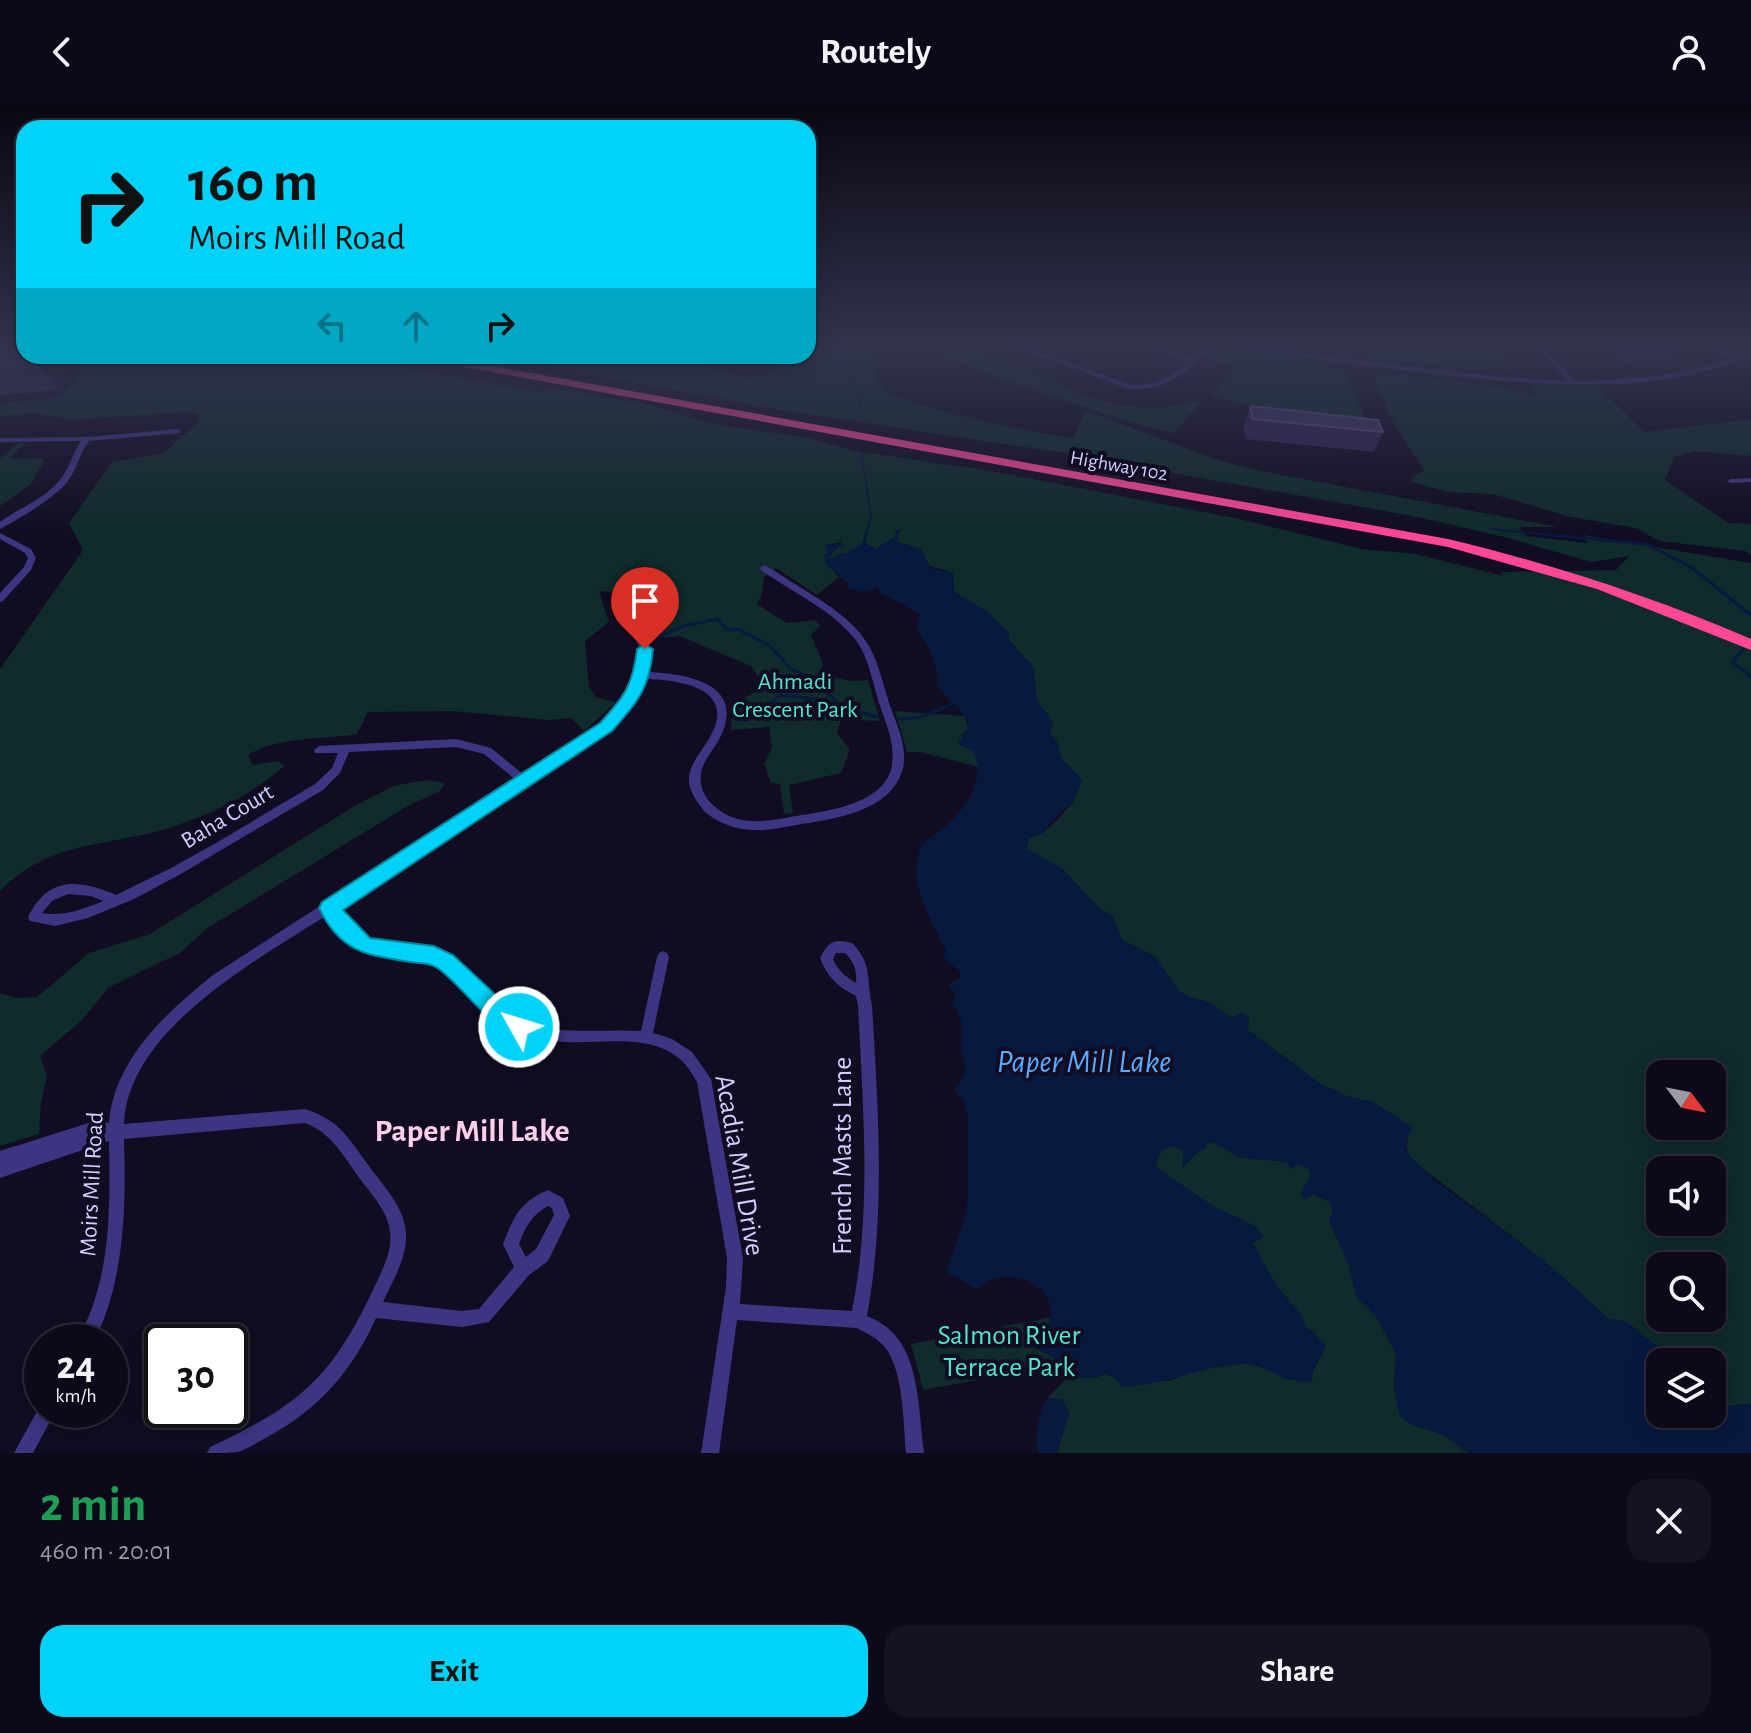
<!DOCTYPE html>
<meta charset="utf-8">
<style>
body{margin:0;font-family:"Alegreya Sans",sans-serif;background:#161222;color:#f1f3f6;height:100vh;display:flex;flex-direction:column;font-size:30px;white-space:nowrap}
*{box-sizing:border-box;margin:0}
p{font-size:26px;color:#9a9aa2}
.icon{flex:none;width:44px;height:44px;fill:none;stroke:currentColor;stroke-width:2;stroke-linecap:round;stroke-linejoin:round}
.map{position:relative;height:1349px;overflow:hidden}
.panel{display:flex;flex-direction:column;background:#0d0919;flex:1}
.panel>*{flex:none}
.guide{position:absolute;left:16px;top:16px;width:800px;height:244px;border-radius:24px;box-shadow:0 4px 20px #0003,0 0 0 2px #2d2a38;background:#00d3f7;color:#111;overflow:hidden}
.needle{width:52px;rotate:122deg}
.tools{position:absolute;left:1646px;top:956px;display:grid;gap:16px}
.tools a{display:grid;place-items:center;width:80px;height:80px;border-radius:16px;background:#0d0919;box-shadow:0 4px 20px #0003,0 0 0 2px #2d2a38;font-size:40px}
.speed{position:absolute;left:24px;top:1220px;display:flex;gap:16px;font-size:40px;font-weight:700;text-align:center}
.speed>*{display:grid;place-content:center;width:104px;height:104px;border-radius:50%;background:#0d0919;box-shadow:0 4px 20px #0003,0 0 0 2px #2d2a38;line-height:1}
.speed small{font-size:20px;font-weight:400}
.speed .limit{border:4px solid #111;border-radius:12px;background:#fff;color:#111}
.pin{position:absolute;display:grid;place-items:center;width:68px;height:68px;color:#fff;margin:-82px -34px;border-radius:50% 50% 50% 0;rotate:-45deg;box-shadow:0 0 8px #0007}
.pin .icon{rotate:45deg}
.me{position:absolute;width:88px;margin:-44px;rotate:309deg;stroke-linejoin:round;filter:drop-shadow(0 0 6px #0008)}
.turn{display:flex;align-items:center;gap:28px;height:168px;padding:0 40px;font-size:36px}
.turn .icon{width:104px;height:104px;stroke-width:2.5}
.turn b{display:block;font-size:56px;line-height:68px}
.lanes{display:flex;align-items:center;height:76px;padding:0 40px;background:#0003;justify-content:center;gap:40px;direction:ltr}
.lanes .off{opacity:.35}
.round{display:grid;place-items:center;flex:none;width:84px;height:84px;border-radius:24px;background:#161222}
.headline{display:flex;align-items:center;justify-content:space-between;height:136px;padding:0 40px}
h1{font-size:48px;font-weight:600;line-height:60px;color:#1e9e55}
.cta{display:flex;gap:16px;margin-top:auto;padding:16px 40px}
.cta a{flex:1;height:92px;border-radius:24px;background:#00d3f7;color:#111;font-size:32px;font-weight:600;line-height:92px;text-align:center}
.cta a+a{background:#161222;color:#f1f3f6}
header{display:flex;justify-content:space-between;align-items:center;height:104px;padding:0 40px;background:#0d0919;font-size:36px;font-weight:600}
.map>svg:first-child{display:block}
.green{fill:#0f2b2b;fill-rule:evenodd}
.water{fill:#07193f}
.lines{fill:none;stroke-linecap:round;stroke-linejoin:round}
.stream-far1{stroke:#07193f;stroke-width:2}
.stream{stroke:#07193f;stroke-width:3}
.minor{fill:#3c3582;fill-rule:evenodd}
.highway{fill:#ff4796;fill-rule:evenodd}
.wall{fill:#2f2450}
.shaded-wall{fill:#1b1335}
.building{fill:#403663;stroke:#584d7b;stroke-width:2}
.route{fill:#00d3f7;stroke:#0089a1;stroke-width:2}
.labels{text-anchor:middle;stroke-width:8;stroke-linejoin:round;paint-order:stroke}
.far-street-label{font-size:20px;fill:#d5ccff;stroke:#110c21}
.park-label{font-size:24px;fill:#54e4c7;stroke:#110c21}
.street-label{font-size:24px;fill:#d5ccff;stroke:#110c21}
.near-street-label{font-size:28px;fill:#d5ccff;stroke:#110c21}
.near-park-label{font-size:28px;fill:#54e4c7;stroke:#110c21}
.near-water-label{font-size:32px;font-style:italic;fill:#5aabff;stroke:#110c21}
.near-neighbourhood-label{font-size:32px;font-weight:bold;fill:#ffceeb;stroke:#110c21}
</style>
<header><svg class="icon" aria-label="back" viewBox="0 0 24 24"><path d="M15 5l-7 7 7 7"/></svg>Routely<svg class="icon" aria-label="person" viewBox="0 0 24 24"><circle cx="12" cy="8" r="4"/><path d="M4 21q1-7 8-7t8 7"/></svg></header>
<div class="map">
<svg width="1751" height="1349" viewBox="0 0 1751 1349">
<rect width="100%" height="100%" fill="#110c21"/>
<g class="green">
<path d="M808 243H873C874 256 873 274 883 284 905 305 1038 329 1073 334L1086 307 1218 356 1261 367 1558 423H1518L1526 432 1587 439 1584 431 1751 459V1300L1724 1302 1710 1312 1690 1310H1712V1258H1669L1660 1245 1626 1218 1609 1215 1543 1156 1415 1059C1403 1045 1406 1038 1411 1023L1373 998 1346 992 1322 981 1211 899 1189 893 1179 887 1155 853 1122 836 1112 812 1099 804 1062 765 1026 745 1029 734 1041 730 1056 717 1073 698 1082 676 1061 654 1058 640 1050 630 1053 618 1037 597 1033 563 1008 535 1009 530 989 510 954 488 953 469C933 460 929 470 921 445L897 438 900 425 896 432 876 445 872 442 835 454H828L842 438 825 441 828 448 826 459 839 473 817 491 776 464 764 473 762 490 757 500 787 519 815 516 820 522 811 531 823 560 821 571 852 577 868 576 880 617 841 615 837 629 850 646 841 669 789 681 793 709 784 710 780 680 771 679 764 660 772 644 769 623 731 626 732 601 765 582 751 562 679 532 665 534 637 506 630 490 599 487 609 518 585 537 589 583 596 593 616 598 584 627 571 614 548 616 452 607 368 608 357 630C321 636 280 632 248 651L252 661 278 657 284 662C247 695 195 719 146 730 90 743 44 742 0 787V565L83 446 69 419 112 358 163 349 200 317 198 310 186 308 69 316 38 309 0 312V301C36 290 59 308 81 268L76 261V252H340L537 288 558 285 649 301 713 320 809 334 855 347 990 367 1235 414 1362 445 1416 450 1500 471 1503 468 1616 466 1629 452 1591 458 1504 433 1418 413 1063 349 775 305 496 252 678 254 747 274 766 271 793 252H808ZM1660 970H1712V1022H1660ZM1660 1066H1712V1118H1660ZM1660 1162H1712V1214H1660Z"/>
<polygon points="937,243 967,243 971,248 1041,271 1080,291 1121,301 1155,305 1203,296 1174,329 1143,322 1000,275 938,250"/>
<path d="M1221 243C1262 248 1310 252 1347 270L1365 314 1290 313 1209 291 1238 265 1208 254Z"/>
<polygon points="1365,243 1495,243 1513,266 1445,263 1367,253"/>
<polygon points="1384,270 1494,282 1538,292 1527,281 1597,282 1645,328 1751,315 1751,352 1694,347 1674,353 1665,376 1728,419 1751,420 1751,451 1745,447 1659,437 1636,424 1571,413 1493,390 1449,388 1412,378 1412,373 1424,366 1394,320 1375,278 1376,271"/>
<polygon points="18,339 25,339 9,355 41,354 44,357 31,380 0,402 0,355"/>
<polygon points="895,607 964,612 969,625 962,631 963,642 974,647 979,663 920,648 907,648"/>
<polygon points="426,676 445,679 440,687 406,703 206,825 180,849 109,883 82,916 40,952 47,972 41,998 39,1030 0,1042 0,889 16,894 37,893 89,849 150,830 353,703 393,682"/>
<polygon points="1214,1038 1239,1053 1287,1058 1308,1063 1311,1071 1308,1080 1314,1090 1330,1098 1333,1107 1329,1116 1349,1161 1357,1194 1376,1212 1396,1249 1394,1286 1412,1321 1445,1331 1468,1349 1057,1349 1069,1309 1062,1296 1047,1294 1068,1273 1095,1274 1106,1269 1118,1276 1169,1277 1195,1266 1245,1259 1271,1266 1313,1267 1322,1250 1317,1232 1305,1222 1301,1211 1275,1180 1253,1139 1263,1133 1256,1123 1214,1103 1158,1065 1156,1058 1162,1045 1173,1042 1184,1048 1183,1063 1206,1039"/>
<polygon points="1052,1213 1047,1225 1036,1223 1033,1227 1035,1244 1052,1252 1061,1261 923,1286 911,1240"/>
</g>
<g class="water">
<path d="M903 425 898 429 897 438 921 445 931 464 953 469 954 488 989 509 1009 530 1008 535 1033 563 1037 597 1053 618 1050 630 1058 640 1061 654 1082 676 1071 701 1066 703 1041 730 1029 734 1026 745 1062 764 1099 804 1112 812 1122 836 1155 853 1179 887 1189 893 1211 899 1231 914 1242 909 1249 913 1248 927 1322 981 1346 992 1373 998 1412 1023 1406 1036V1048L1433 1075 1543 1156 1609 1215 1626 1217 1660 1245 1669 1258 1651 1252 1650 1263 1660 1280V1310L1710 1312 1724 1302 1751 1300V1349H1468L1445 1331 1412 1321 1400 1312 1394 1286 1396 1249 1376 1212 1357 1194 1349 1161 1329 1116 1333 1107 1330 1098 1314 1090 1305 1096 1300 1089 1311 1071 1308 1064 1297 1060 1290 1065 1287 1058 1239 1053 1214 1038 1206 1039V1045L1198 1047 1182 1065 1184 1048 1173 1042 1162 1045 1156 1058 1158 1065 1214 1103 1256 1123 1263 1134 1253 1139 1275 1180 1301 1211 1305 1222 1326 1241 1313 1267 1312 1277C1277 1281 1270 1258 1242 1260 1200 1262 1163 1282 1121 1283L1118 1276 1106 1269 1095 1274 1068 1273 1052 1252 1035 1244 1033 1223 1047 1225C1067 1176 998 1159 978 1185L946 1168 966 1111 968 1090V1013L964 997 954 985C976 962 958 957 961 935 962 919 963 912 950 899L956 894 953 886 948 882 960 874V867L943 855 946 847C931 814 905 778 922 740 952 720 989 687 974 647L958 640 969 622 966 614 937 582C941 565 927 538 917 525L920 511C907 501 895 496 880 489L878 484 862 488 848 484V479L826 460 824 451 828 448 824 441 844 440 830 450 829 455 842 449 847 450 864 438 876 445 896 432 895 426Z"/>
<path d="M1047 1294 1062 1296 1069 1309 1057 1349H1037C1035 1329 1038 1312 1047 1294Z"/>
</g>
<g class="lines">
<g class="stream-far1">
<polyline points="841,243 854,269 862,310"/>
<polyline points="861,348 871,412 866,432"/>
<polyline points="1491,425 1561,432"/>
</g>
<g class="stream">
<polyline points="1541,430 1646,440 1691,463 1751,511"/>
<polyline points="864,438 866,430"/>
<polyline points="659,533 683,522 718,515 727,526 738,525 770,542 791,565 813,575 839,600"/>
<polyline points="1743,546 1732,558 1751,573"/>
<polyline points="898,615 918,614 951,600"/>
<path d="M744 617C755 606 771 603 779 591L816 595 877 613"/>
</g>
<g class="minor">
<path d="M1015 243H1024L1130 280C1154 283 1170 273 1188 258L1147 243H1156L1192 254 1206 243H1213C1188 268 1164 290 1126 284Z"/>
<path d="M1238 243H1253L1482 271 1568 277 1537 243H1544L1575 277C1629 276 1680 272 1731 254L1711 243H1719L1738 252 1751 248V252C1722 262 1693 272 1662 276 1579 287 1495 277 1412 267 1355 260 1298 254 1241 245Z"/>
<path d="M177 325 181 327 180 329 89 337C80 349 77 364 68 377 56 393 19 415 0 425V418C19 404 43 396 59 377 69 366 72 350 81 337L0 338V334L87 333Z"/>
<polygon points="1751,374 1751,378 1731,379 1727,377 1731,375"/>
<polygon points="0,429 31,445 36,454 31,466 3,497 0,498 0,489 24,463 28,454 25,449 0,435"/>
<path d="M764 461C775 466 785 474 795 480 822 497 853 514 869 542 879 560 883 580 889 599 896 620 908 641 903 664 892 708 833 715 796 721 783 723 769 727 754 726 737 726 717 719 704 707 697 698 688 686 689 674 690 658 704 645 711 631 736 584 680 576 647 575L632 601 610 626 337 804 358 829 374 839 426 845 451 854 513 913C551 934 599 924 641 927L657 853 659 849 663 847 667 849 669 853 653 929 672 935 692 948 711 975 743 1154 740 1200 852 1207C872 1106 863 1004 858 901L856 892C838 883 827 873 820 854 828 838 834 834 852 839 873 860 866 876 872 901 878 1005 886 1108 867 1212 876 1216 886 1221 893 1229 920 1256 919 1313 924 1349H906C903 1318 904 1266 884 1242 877 1234 866 1229 857 1224L737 1216 719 1349H701L726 1183 727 1154 697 978C693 971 688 963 683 958 653 928 603 940 565 938 550 937 537 935 523 930 486 919 471 879 439 861 428 855 415 855 403 854 365 852 350 840 327 811 256 857 128 925 124 1020L305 1005C317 1009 328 1014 338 1023 350 1034 359 1049 369 1062 384 1083 407 1106 406 1133 406 1156 392 1178 383 1198L462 1207 479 1205 514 1163 503 1140C514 1112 520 1098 548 1086L563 1094 570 1112 548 1157 529 1171 489 1218 462 1223 376 1214C354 1264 320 1304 271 1331 260 1337 249 1344 238 1348 229 1349 217 1349 207 1349L210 1343C298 1302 331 1275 373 1186 381 1168 393 1148 390 1128 388 1107 372 1091 360 1075 345 1054 331 1028 305 1019L124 1035C126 1104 125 1175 94 1238H77C82 1225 90 1212 94 1198 111 1147 110 1090 109 1037L0 1074V1047L95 1017 109 1019C114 955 167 908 213 871L516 676 484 650 456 643 349 648 340 669 323 686 179 771 134 795 88 814 55 822 30 817 28 813C48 772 79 775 116 791L171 764 216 739 315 680 332 664 338 649H315L314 646 319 642 456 635 491 644 524 671C564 645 623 618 638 570 640 562 642 554 640 546 637 534 626 525 619 515L624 512C644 525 653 544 649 568 684 570 742 578 723 627 718 642 703 654 701 670 699 683 705 694 714 702 725 712 739 717 753 717 768 718 782 714 796 712 827 707 886 700 892 661 895 640 887 622 880 602 873 581 870 558 858 539 834 506 793 489 761 466L760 464ZM68 790 91 792 103 797C84 805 63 813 42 809L52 797ZM836 849H845C854 858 857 866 856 879 846 873 837 866 833 855ZM548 1102 552 1104 554 1111 536 1145 526 1153 519 1140C525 1123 532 1111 548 1102Z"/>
<polygon points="41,1300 42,1306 56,1306 53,1312 33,1349 14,1349"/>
</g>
<path class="highway" d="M416 252H438L1448 435C1552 460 1653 493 1751 535V546L1597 485 1448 443 421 255Z"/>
</g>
<g class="wall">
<polygon points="0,243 18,243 51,252 66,275 58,286 0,291"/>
<polygon points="1616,243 1685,243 1677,256 1629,262 1611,251"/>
<polygon points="1250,304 1383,328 1374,348 1246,335 1243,324"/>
</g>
<g class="shaded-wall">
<polygon points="1641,243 1685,243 1677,256 1629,262"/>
<polygon points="41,252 51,252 66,275 58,286 37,257"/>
</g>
<g class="building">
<polygon points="0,243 24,243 24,252 41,252 37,257 0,260"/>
<polygon points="1252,302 1378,316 1383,328 1253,315 1250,304"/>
</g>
<linearGradient id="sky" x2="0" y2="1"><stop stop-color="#090712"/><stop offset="0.56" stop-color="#32344e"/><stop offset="1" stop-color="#32344e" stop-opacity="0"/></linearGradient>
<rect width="1751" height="432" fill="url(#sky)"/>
<path class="route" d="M645 540 653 545C650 584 637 599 612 627L343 806 370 834 434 842 453 851 510 904 527 916 530 923 527 930 519 933C486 920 467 887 439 865 431 859 420 859 410 858 366 851 340 848 319 804L322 798 600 619C624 593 633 581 637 545Z"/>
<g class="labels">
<g class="far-street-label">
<text transform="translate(1119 361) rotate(10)" y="7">Highway 102</text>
</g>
<g class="park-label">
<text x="795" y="585">Ahmadi<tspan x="795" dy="28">Crescent Park</tspan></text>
</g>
<g class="street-label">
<text transform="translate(227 712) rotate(-31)" y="8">Baha Court</text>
<text transform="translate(91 1080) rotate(-87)" y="8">Moirs Mill Road</text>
</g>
<g class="near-street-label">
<text transform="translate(841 1052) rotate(-90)" y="10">French Masts Lane</text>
<text transform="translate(741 1061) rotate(80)" y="10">Acadia Mill Drive</text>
</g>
<g class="near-park-label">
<text x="1009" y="1240">Salmon River<tspan x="1009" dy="32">Terrace Park</tspan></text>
</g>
<g class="near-water-label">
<text x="1084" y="968">Paper Mill Lake</text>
</g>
<g class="near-neighbourhood-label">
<text x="472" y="1037">Paper Mill Lake</text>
</g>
</g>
</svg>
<div class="tools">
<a><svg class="needle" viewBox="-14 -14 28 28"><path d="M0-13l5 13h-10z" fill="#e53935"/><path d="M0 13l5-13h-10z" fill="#9a9aa2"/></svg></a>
<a><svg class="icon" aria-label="sound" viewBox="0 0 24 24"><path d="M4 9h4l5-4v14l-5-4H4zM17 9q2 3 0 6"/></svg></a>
<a><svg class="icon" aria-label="search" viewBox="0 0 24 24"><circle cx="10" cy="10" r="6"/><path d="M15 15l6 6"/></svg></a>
<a><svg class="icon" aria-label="layers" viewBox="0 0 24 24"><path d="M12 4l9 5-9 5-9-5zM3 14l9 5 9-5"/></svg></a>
</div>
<div class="speed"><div>24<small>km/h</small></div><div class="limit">30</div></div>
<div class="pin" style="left:645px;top:545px;background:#d93025"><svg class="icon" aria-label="arrive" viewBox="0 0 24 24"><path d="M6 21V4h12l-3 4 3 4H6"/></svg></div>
<svg class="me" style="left:519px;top:923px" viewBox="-20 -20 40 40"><circle r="17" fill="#00d3f7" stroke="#fff" stroke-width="3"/><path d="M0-11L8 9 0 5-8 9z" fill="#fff"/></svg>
<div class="guide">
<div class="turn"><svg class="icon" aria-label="right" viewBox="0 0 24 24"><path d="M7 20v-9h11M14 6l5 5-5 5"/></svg><div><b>160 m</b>Moirs Mill Road</div></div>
<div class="lanes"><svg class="icon off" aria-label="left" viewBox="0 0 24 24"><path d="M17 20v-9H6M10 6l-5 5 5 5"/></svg><svg class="icon off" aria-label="ahead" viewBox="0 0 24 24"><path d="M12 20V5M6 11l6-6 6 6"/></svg><svg class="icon" aria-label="right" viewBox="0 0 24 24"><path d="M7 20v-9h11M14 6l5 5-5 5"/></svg></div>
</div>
</div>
<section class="panel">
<div class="headline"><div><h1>2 min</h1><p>460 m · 20:01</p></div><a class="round"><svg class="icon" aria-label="close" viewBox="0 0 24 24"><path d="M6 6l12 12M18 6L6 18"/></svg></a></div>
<div class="cta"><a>Exit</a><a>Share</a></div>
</section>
